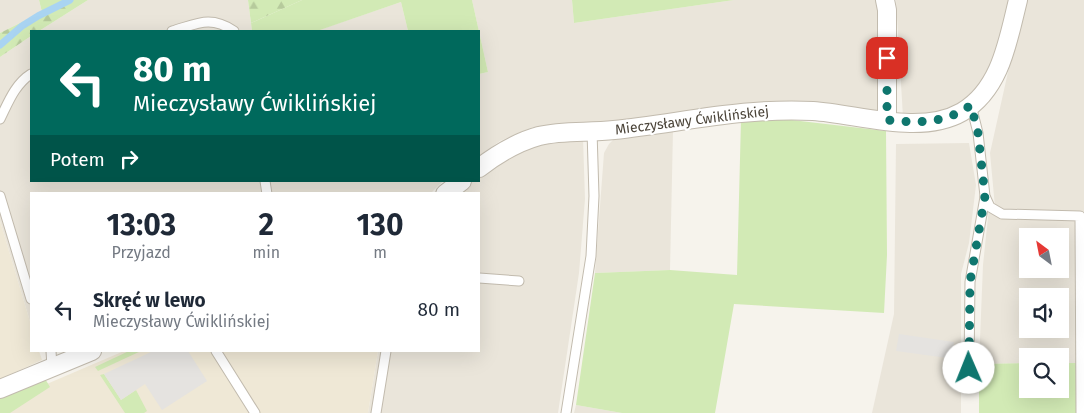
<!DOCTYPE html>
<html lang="pl">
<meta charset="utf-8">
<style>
body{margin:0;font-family:"Fira Sans",sans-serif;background:#f6f6f7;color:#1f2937;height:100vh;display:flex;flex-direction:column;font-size:19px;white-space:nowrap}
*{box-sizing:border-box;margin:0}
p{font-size:16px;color:#747a83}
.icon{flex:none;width:28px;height:28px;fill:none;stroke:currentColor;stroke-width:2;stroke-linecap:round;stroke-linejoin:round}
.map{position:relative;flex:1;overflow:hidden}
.details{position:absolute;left:30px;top:192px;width:450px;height:160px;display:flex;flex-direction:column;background:#fff;border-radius:0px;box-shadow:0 5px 20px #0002}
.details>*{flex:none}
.banner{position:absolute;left:30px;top:30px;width:450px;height:152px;border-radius:0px;box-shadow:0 5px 20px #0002;background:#00695c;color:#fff;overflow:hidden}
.needle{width:32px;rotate:328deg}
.tools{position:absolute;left:1019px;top:228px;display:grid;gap:10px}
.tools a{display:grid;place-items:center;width:50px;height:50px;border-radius:0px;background:#fff;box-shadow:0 5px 20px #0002;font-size:25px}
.pin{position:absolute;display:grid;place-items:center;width:42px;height:42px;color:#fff;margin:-21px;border-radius:10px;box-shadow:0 2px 8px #0006}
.me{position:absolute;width:55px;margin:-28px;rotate:359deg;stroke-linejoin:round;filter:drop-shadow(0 0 4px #0008)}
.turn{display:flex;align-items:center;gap:18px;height:105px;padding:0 20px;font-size:22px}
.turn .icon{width:65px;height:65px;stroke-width:2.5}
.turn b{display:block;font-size:35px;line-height:42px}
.then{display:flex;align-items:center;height:48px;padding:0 20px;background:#0003;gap:10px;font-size:19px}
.eta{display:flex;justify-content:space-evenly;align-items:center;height:85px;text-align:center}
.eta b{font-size:30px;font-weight:700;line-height:35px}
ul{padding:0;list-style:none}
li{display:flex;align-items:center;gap:15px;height:65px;padding:0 20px}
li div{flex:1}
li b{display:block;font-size:19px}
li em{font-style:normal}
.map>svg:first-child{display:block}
.residential{fill:#eae5da;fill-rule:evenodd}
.education{fill:#efe8d6}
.grass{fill:#d2eab5}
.forest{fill:url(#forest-firs)}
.parking{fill:#e5e3e0}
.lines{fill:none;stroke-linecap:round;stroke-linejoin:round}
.stream{stroke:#a9d4f2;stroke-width:7}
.service-casing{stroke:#c2bbae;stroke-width:11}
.minor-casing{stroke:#c2bbae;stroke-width:20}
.service{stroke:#fff;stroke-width:9}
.minor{stroke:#fff;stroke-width:18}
.route{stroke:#0f766e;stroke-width:9;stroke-dasharray:0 16.2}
.labels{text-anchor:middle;stroke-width:4.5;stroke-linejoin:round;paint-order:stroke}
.street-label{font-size:14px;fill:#4b4439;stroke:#fff}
</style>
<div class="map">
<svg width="1084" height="413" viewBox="0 0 1084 413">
<defs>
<pattern id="forest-firs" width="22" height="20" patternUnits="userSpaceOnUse" patternTransform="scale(1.25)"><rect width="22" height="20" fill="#d2eab5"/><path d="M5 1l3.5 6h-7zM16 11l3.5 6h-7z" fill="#b6ca9c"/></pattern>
</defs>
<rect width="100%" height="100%" fill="#f6f3ec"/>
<g class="residential">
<polygon points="0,0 39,0 42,12 0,33"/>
<polygon points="88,0 248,0 252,31 39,31"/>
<polygon points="472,0 572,0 574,23 734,0 880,0 883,112 533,127 500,141 479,156 479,74 488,72"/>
<polygon points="896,0 1011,0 992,73 953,110 930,115 903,117"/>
<path d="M1024 0H1084V413H1076L1077 363H1060V356H1028L1027 363 979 364 983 265 989 208 995 207 990 153ZM1028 236H1060V269H1028ZM1028 296H1060V329H1028Z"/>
<polygon points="401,2 408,31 320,31 319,30"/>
<polygon points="31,36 31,181 443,181 430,194 31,194 31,325 0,221 0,57"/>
<polygon points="673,130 670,270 595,273 604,153 609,144 615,138"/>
<polygon points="583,138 585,199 579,273 558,413 368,413 378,351 479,351 479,194 456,194 473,181 479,181 479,177 501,160 542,143"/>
<polygon points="969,143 976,185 969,243 961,274 961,413 872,413 894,314 896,144"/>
<polygon points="576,405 622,413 574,413"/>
</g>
<g class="education">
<polygon points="0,221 31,325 31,351 39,351 42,360 0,379"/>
<polygon points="124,351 378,351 368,413 0,413 0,404"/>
</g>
<g class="grass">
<polygon points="302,0 472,0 488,72 479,74 479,31 408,31 401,2 320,30 320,31 252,31 251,23"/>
<polygon points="572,0 734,0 574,23"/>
<polygon points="783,119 886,131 887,255 884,313 734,304 715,413 622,413 576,405 595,273 670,270 737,275 741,120"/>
<polygon points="129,351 141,351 98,371 95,367"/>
<polygon points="1027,363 1028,389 1060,389 1060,363 1077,363 1076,413 979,413 979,364"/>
<polygon points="104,374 121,400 136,390 147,411 144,413 125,413 100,375"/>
<polygon points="44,377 50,387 10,413 0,413 0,395"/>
</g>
<g class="forest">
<polygon points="39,0 88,0 39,31 31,31 31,36 0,57 0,33 42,12"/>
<polygon points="248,0 302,0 251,23"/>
</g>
<g class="parking">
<polygon points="899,334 954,342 952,353 955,359 896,351"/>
<polygon points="153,351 188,351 207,381 162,410 145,384 121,400 104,374"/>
</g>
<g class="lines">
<polyline class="stream" points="0,45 22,26 38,16 70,0"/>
<defs>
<g id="service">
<path d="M172 31C197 24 210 15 234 31"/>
<polyline points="971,105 978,133 985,196 990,207 1002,214 1080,216 1081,413"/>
<path d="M0 119C8 103 15 84 31 74"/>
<polyline points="265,181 267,194"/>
<polyline points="0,196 31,299"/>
<polyline points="479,278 519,281"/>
<polyline points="51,351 52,367"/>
<polyline points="216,351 255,413"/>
<polyline points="969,368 970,282 985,197"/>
<polyline points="376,413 386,351"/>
<polyline points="566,413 591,256 594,196 592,131"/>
</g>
<g id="minor">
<polyline points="885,0 887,10 887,120"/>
<path d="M479 168C496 155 517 142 539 136 563 130 589 133 614 130 680 123 746 107 813 111 858 114 920 136 962 112 1001 89 1008 40 1018 0"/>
<polyline points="445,194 462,181"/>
<polyline points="0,389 92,351"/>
</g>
</defs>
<use href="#service" class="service-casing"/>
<use href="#minor" class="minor-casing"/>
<use href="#service" class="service"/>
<use href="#minor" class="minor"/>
</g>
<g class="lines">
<path class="route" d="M887 58V120C918 123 945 124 971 105L978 133 985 196 970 282 969 368"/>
</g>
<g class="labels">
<g class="street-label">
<text transform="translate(692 120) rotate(-7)" y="5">Mieczysławy Ćwiklińskiej</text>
</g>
</g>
</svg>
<div class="tools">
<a><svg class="needle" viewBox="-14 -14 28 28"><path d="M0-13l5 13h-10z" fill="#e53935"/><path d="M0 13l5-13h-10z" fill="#747a83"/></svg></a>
<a><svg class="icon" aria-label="sound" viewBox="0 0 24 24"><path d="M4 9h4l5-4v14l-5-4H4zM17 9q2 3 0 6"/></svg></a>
<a><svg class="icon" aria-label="search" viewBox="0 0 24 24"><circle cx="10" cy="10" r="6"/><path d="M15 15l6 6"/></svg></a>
</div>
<div class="pin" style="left:887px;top:58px;background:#d93025"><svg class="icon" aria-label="arrive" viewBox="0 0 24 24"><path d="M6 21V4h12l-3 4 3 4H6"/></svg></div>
<svg class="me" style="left:969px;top:368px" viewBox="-20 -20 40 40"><circle r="19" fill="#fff"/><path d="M0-13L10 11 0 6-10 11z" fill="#0f766e"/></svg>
<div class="banner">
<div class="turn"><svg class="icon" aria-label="left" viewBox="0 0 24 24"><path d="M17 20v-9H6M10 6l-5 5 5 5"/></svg><div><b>80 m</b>Mieczysławy Ćwiklińskiej</div></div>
<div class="then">Potem<svg class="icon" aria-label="right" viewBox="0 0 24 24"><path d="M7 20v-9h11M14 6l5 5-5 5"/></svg></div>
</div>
<section class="details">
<div class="eta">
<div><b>13:03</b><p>Przyjazd</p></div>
<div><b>2</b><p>min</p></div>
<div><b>130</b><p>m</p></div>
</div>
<ul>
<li><svg class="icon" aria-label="left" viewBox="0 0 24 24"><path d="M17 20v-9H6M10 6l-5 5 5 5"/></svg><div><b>Skręć w lewo</b><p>Mieczysławy Ćwiklińskiej</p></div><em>80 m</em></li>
</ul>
</section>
</div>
